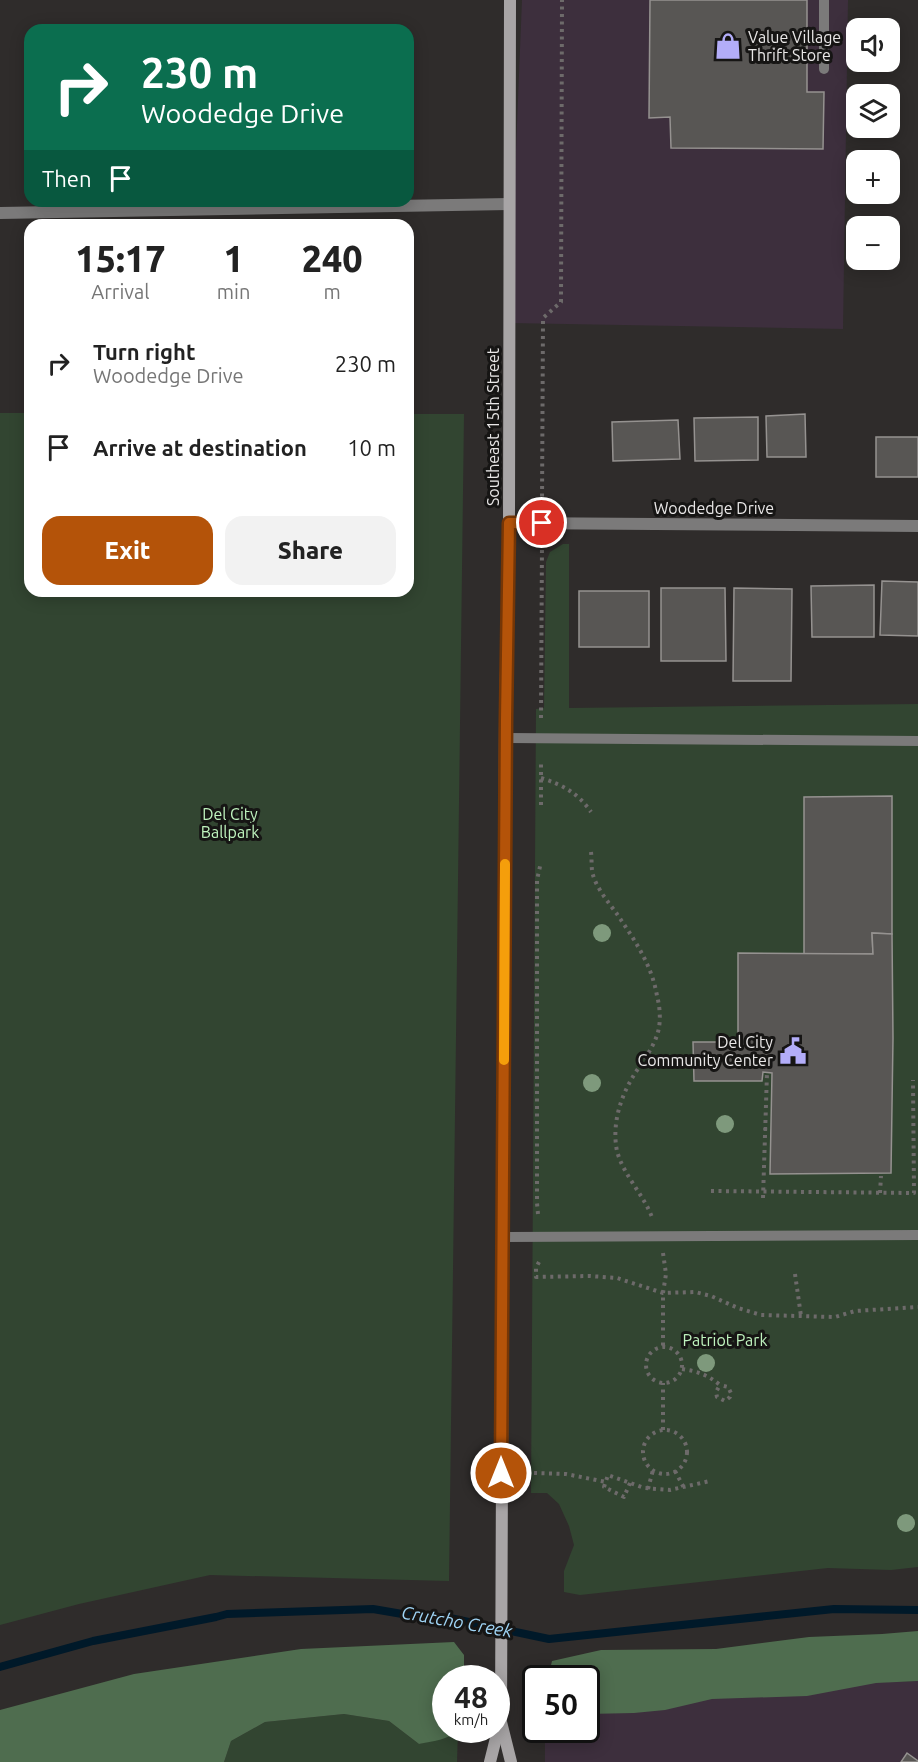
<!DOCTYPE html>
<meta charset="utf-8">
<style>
body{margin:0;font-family:Ubuntu,sans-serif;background:#f2f2f2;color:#222;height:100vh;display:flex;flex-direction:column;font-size:22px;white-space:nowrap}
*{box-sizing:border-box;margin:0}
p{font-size:20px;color:#767676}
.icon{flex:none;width:33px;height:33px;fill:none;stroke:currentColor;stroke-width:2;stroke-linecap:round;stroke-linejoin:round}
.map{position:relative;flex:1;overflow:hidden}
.drawer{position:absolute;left:24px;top:219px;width:390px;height:378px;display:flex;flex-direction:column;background:#fff;border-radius:18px;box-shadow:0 3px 15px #0003}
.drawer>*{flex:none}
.hud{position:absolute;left:24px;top:24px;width:390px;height:183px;border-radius:18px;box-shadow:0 3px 15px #0003;background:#0b6e4f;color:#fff;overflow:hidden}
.fabs{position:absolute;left:846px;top:18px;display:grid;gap:12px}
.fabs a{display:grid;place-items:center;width:54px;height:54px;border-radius:12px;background:#fff;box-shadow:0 3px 15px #0003;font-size:30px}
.speed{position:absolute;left:432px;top:1665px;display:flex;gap:12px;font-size:30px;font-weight:700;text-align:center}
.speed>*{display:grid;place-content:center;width:78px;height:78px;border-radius:50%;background:#fff;box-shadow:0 3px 15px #0003;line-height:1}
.speed small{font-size:15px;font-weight:400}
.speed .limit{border:3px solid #111;border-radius:9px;background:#fff;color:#111}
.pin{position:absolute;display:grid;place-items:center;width:51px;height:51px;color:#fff;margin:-26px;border:3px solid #fff;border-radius:50%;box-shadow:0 2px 6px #0007}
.me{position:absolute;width:66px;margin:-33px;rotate:0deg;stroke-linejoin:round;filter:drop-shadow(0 0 4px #0008)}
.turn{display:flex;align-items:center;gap:21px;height:126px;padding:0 18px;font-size:27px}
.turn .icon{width:78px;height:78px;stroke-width:2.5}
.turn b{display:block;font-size:42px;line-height:51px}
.then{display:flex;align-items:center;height:57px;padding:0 18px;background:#0003;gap:12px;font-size:22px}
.eta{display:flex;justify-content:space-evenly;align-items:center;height:102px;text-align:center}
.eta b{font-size:36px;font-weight:800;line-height:42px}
.action{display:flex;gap:12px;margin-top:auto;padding:12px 18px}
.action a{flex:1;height:69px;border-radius:18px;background:#b45309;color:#fff;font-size:24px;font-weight:800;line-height:69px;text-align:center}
.action a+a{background:#f2f2f2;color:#222}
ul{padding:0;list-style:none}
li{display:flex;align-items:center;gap:18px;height:84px;padding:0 18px}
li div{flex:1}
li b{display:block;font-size:22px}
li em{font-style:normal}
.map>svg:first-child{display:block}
.commercial{fill:#3d2f3d}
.green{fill:#324531}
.forest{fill:#4f6d4f}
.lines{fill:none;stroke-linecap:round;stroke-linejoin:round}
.stream{stroke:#001929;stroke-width:8}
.building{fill:#585654;stroke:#959290;stroke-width:1.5}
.path{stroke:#6d6a6a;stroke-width:4;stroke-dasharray:3 4.5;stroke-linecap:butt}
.lane{stroke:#7b7a7a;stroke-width:10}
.street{stroke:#7b7a7a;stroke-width:12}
.secondary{stroke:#a8a5a6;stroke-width:12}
.tree{fill:#7e997c}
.route-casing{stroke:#753606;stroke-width:15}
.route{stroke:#b45309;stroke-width:10}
.slow{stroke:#f59e0b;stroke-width:10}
.labels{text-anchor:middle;stroke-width:6;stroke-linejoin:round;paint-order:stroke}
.poi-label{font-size:16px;fill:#e9e7e7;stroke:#161514;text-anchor:start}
.street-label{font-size:16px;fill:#e9e7e7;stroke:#161514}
.park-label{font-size:16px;fill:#bff3be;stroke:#161514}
.water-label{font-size:18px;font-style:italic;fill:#9fd4f5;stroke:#161514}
</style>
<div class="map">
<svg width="918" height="1762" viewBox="0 0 918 1762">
<rect width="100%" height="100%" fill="#2f2c2b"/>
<g class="commercial">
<polygon points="522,0 848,0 843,329 509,323"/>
<polygon points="918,1681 918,1762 545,1762 545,1730 586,1730 587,1692"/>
</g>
<g class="green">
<polygon points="0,413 30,413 30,591 408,591 408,414 464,414 449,1581 210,1575 79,1604 0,1625"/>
<polygon points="563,544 569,544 569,708 918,704 918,1567 891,1570 828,1568 580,1595 564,1592 564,1571 574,1545 569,1526 559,1504 547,1493 531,1493 536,709 544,708 546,562 550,552"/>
<polygon points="344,1714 389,1721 419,1744 454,1734 458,1730 457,1762 224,1762 231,1741 265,1722"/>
</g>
<g class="forest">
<polygon points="918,1631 918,1681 876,1683 807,1696 712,1699 665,1710 634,1713 587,1714 586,1678 548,1678 552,1661 601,1650 716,1649 809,1637 882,1634"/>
<path d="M454 1642 464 1655V1678H446V1730H458C449 1740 432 1741 419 1744L389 1721 344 1714 265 1722 231 1741 224 1762H0V1710L134 1674 301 1649Z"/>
</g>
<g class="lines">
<polyline class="stream" points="0,1667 93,1641 216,1617 227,1614 373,1609 414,1616 450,1618 549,1639 834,1609 918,1610"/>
</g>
<g class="building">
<polygon points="650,0 807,0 807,92 824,92 823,149 671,148 670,117 649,118"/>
<polygon points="805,414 806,457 767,457 766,416"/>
<polygon points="758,417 758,460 695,461 694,418"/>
<polygon points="678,420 680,459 613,461 612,422"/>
<rect x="876" y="437" width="42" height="40"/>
<polygon points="882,581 918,582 918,636 880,635"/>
<polygon points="874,585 874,637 812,637 811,586"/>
<polygon points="661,588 725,588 726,661 661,661"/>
<polygon points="734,588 792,589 791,681 733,681"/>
<rect x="579" y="591" width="70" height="56"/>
<polygon points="892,796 892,934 872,933 873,954 804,954 804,797"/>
<polygon points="872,933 892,934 893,1038 891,1173 770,1174 772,1073 763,1072 762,1081 694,1081 693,1042 738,1042 738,953 873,954"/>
<polygon points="907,1753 918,1761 918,1762 901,1762"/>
</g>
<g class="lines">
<g class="path">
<polyline points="542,504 543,318 561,302 562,0"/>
<polyline points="541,718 542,542"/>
<path d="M541 778C563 785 578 793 591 812"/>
<polyline points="541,805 541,764"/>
<path d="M591 852C592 860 591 869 593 875 597 889 609 903 617 914 634 939 652 965 657 996 660 1007 661 1021 658 1032 653 1050 640 1064 631 1080 619 1101 612 1127 617 1151 623 1175 645 1196 653 1220"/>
<polyline points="764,1129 771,1129"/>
<polyline points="711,1191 914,1193 913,1080"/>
<polyline points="880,1193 881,1176"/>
<polyline points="763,1198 767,1073"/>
<polyline points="538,1214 537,1203 537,880 541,862"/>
<polyline points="663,1253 666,1274 663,1293 663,1346"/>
<polyline points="539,1262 536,1268 536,1277 590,1276 617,1278 663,1293 695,1292 711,1296 738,1308 761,1315 835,1317 855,1311 918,1307"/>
<polyline points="795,1274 801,1316"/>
<circle cx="664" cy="1365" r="18"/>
<path d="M682 1369C697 1371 708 1375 720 1385L716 1392 717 1397 725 1401 730 1397 731 1393 728 1387 720 1385"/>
<polyline points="663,1430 663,1383"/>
<circle cx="665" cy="1452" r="22"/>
<polyline points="675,1471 684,1488"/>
<polyline points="534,1473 566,1474 606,1482"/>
<polyline points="630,1483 624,1497 604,1487 608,1475 644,1488 670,1490 710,1481"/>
<polyline points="648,1489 653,1470"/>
</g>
<g class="lane">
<polyline points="824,0 824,69"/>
<polyline points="505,738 918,741"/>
<polyline points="503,1237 918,1235"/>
</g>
<g class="street">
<polyline points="0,213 509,204"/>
<polyline points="509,523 918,526"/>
</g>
<g class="secondary">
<polyline points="501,1722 511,1762"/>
<polyline points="490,1762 501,1718 505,719 509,523 510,0"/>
</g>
</g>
<g class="tree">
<circle cx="602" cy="933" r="9"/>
<circle cx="592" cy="1083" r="9"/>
<circle cx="725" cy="1124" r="9"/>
<circle cx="706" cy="1363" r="9"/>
<circle cx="906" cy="1523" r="9"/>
</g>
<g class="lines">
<defs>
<polyline id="route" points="501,1473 506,719 509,523 542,523"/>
</defs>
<use href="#route" class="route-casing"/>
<use href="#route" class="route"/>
<polyline class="slow" points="504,1060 505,864"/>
</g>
<defs>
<symbol id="shop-bare" viewBox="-9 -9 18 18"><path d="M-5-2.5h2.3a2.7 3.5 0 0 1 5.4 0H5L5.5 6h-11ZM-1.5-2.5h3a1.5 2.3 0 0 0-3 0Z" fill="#b3adf9" stroke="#161514" stroke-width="2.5" paint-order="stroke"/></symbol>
<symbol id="civic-bare" viewBox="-9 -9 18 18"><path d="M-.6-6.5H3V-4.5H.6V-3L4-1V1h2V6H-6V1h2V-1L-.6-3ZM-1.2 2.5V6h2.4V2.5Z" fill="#b3adf9" stroke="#161514" stroke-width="2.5" paint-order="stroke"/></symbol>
</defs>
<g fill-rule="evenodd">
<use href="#shop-bare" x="709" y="27" width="38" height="38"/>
<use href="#civic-bare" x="774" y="1032" width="38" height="38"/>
</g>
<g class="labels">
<g class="poi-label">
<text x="748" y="43">Value Village<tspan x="748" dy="18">Thrift Store</tspan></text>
<text x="773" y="1048" text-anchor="end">Del City<tspan x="773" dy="18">Community Center</tspan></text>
</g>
<g class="street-label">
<text transform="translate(493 427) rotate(-90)" y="6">Southeast 15th Street</text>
<text x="714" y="514">Woodedge Drive</text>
</g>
<g class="park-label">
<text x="230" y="820">Del City<tspan x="230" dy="18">Ballpark</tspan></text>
<text x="725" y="1346">Patriot Park</text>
</g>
<g class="water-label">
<text transform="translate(457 1622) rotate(10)" y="6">Crutcho Creek</text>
</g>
</g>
</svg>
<div class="fabs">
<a><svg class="icon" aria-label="sound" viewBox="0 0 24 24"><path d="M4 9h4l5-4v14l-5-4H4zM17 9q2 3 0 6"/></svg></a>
<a><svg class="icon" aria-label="layers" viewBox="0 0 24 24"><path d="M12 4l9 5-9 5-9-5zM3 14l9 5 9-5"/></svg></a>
<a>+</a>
<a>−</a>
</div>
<div class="speed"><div>48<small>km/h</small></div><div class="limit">50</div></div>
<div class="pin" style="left:542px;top:523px;background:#d93025"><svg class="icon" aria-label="arrive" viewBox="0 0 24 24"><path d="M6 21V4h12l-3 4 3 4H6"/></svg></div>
<svg class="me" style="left:501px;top:1473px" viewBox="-20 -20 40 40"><circle r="17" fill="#b45309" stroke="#fff" stroke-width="3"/><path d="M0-11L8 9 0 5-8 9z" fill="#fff"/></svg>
<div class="hud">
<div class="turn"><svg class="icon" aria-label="right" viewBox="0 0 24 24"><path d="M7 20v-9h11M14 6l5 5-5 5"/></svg><div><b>230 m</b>Woodedge Drive</div></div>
<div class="then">Then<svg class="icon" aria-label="arrive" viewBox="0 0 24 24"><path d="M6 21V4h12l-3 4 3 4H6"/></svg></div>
</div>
<section class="drawer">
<div class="eta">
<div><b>15:17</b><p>Arrival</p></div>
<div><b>1</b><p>min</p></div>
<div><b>240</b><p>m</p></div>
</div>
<ul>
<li><svg class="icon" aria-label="right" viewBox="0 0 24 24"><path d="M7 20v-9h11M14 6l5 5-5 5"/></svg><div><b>Turn right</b><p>Woodedge Drive</p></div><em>230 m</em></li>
<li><svg class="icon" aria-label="arrive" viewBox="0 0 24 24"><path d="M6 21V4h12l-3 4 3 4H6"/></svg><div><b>Arrive at destination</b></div><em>10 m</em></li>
</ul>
<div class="action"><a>Exit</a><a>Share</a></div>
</section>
</div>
